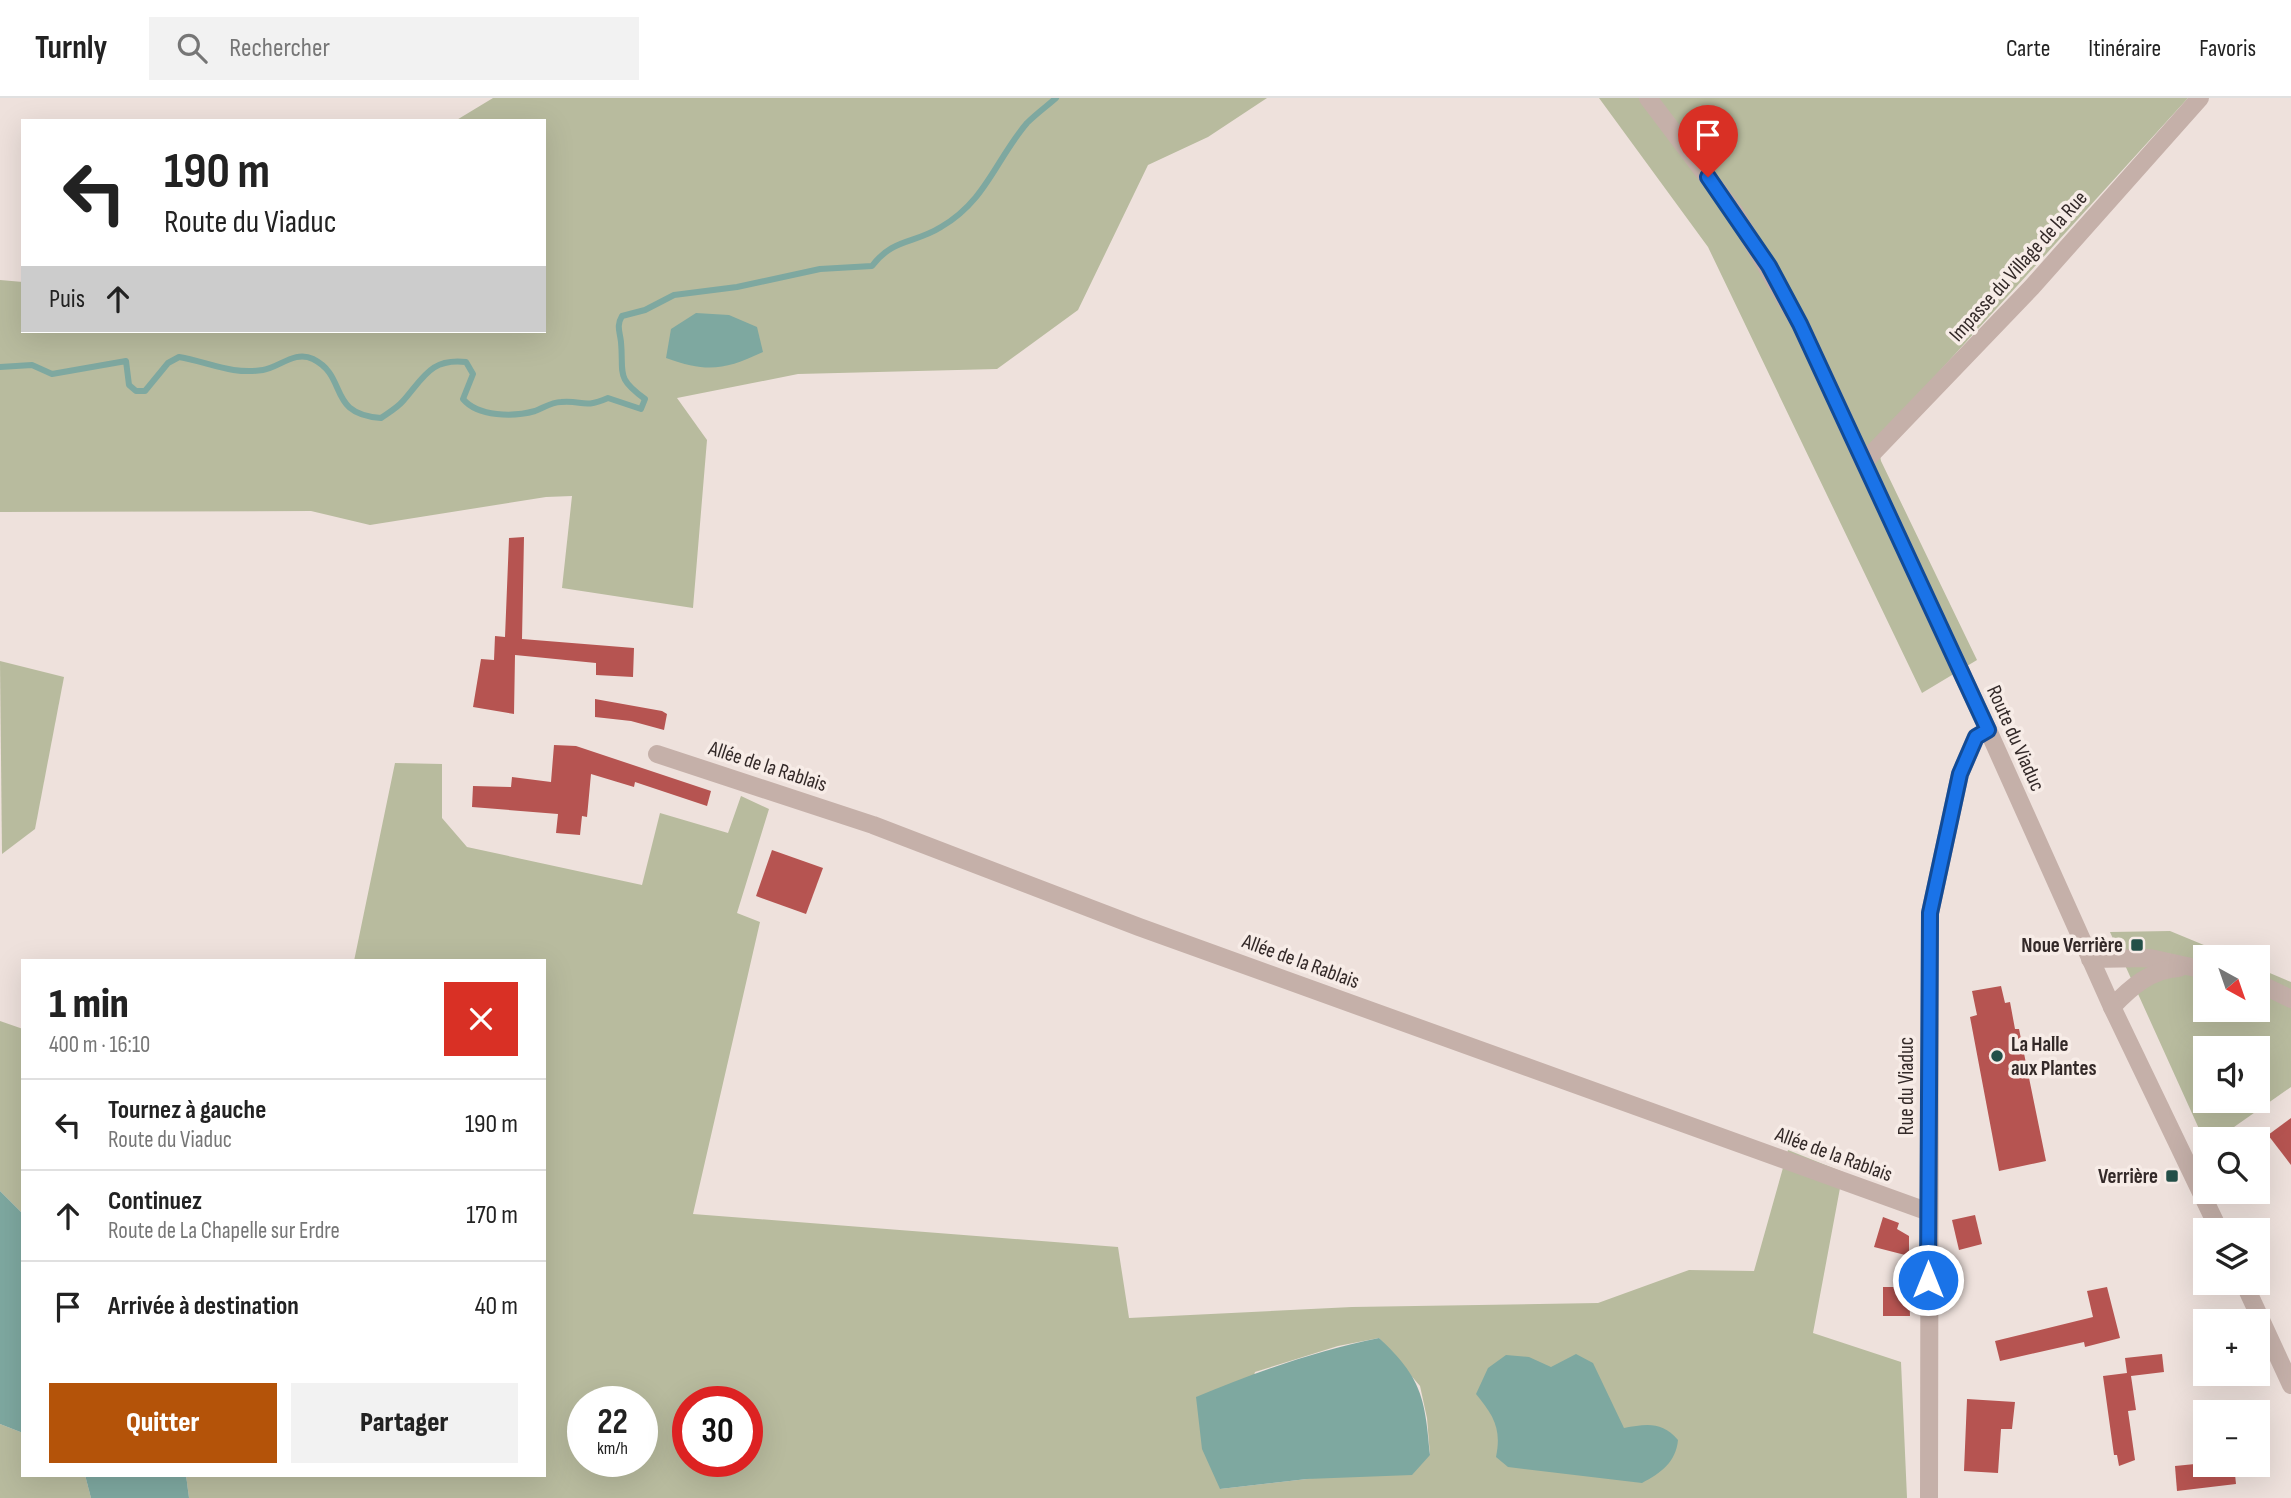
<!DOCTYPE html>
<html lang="fr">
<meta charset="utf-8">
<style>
body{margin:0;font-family:"Sofia Sans Condensed",sans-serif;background:#f2f2f2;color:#222;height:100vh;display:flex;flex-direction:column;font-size:26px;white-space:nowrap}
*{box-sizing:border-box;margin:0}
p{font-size:23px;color:#767676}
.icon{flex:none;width:38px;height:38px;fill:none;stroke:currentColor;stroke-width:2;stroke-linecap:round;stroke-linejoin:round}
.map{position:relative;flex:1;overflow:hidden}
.sheet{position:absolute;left:21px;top:861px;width:525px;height:518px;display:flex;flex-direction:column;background:#fff;border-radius:0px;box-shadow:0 7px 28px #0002}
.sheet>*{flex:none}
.banner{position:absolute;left:21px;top:21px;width:525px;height:214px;border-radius:0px;box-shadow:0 7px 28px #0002;background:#fff;color:#222;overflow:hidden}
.needle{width:46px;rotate:140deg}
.controls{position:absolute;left:2193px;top:847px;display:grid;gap:14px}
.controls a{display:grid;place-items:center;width:77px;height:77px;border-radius:0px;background:#fff;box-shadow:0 7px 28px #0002;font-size:35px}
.speed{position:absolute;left:567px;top:1288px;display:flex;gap:14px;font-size:35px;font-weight:700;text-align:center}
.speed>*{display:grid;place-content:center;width:91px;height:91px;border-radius:50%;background:#fff;box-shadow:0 7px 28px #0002;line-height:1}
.speed small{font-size:18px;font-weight:400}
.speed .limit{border:10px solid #d22;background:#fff;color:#111}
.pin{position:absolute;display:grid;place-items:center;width:60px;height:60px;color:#fff;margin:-72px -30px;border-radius:50% 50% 50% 0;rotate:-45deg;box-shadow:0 0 7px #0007}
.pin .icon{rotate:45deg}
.me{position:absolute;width:77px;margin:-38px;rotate:0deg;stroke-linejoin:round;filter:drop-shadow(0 0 5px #0008)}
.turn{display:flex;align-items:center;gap:24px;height:147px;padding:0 28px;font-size:32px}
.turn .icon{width:91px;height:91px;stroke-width:2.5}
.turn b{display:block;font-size:49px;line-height:60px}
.then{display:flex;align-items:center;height:66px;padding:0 28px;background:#0003;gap:14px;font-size:26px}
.round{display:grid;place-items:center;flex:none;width:74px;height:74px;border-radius:0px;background:#f2f2f2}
.summary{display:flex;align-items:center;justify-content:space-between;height:119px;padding:0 28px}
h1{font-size:42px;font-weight:800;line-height:52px}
.cta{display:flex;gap:14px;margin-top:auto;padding:14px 28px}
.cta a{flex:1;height:80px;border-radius:0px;background:#b45309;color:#fff;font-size:28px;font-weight:800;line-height:80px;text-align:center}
.cta a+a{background:#f2f2f2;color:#222}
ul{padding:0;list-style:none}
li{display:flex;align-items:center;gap:21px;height:91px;padding:0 28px;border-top:2px solid #e0e0e0}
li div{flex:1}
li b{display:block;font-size:26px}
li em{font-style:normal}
header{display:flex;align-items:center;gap:42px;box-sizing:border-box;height:98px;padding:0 35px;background:#fff;border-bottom:2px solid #e0e0e0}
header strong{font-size:33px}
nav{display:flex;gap:38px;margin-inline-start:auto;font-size:24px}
.search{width:490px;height:63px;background:#f2f2f2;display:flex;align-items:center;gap:18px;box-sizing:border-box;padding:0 24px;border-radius:0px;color:#767676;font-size:26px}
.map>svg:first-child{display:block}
.green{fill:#b8bb9e;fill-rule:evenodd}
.water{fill:#7ea8a0}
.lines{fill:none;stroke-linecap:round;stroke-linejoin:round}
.stream{stroke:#7ea8a0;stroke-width:6}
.building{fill:#b65451}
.minor{stroke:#c5b0a9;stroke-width:18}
.tertiary{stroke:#c5b0a9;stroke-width:18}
.route-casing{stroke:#114b97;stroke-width:18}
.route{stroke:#1a73e8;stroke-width:12}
.poi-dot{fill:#234f48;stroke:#f7ece7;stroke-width:2.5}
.labels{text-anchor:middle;stroke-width:7;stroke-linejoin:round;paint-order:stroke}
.street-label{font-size:21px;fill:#332928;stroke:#f7ece7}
.poi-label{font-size:21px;font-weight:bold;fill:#332928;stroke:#f7ece7;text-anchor:end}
</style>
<header>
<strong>Turnly</strong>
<div class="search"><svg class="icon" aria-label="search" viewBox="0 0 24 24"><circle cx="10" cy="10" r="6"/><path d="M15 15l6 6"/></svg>Rechercher</div>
<nav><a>Carte</a><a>Itinéraire</a><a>Favoris</a></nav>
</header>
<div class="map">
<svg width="2291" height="1400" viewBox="0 0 2291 1400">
<rect width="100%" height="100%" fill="#eee1dc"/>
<g class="green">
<polygon points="493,0 1267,0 1208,39 1148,67 1078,212 997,271 798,276 677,300 707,342 693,510 562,490 572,398 546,399 370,427 311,413 0,414 0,182 23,184 23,233 544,233 544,23 455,23"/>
<polygon points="1599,0 2188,0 1877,342 1881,363 1977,562 1922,595 1708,149"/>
<polygon points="0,563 64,579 35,731 2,756"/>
<path d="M395 665 442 666V720L467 749 642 787 660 715 728 735 741 698 769 711 737 815 760 824 693 1116 1118 1149 1129 1220 1352 1209 1598 1205 1689 1172 1754 1173 1788 1052 1843 1074 1813 1235 1901 1264 1907 1400H189L186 1377H544V863H354ZM1379 1240 1420 1288 1427 1320 1430 1357 1307 1381 1220 1391 1255 1274 1338 1248ZM583 1304H642V1363H583ZM688 1304H747V1363H688Z"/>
<path d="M2170 833 2233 859H2205V912H2258V870L2291 884V989L2217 1041 2205 1044 2110 834ZM2205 950H2258V1003H2205Z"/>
<polygon points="0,923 23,931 23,1116 0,1093"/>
<polygon points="0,1326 23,1335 23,1377 85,1377 91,1400 0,1400"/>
</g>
<g class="water">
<path d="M696 215 729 217 757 229 763 254C724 272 708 275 666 260L671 231Z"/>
<polygon points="0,1093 23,1116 23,1335 0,1326"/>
<path d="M1379 1240C1422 1280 1425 1300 1430 1357L1412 1377 1307 1381 1220 1391 1202 1351 1196 1299C1256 1274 1315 1253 1379 1240Z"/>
<path d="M1576 1256 1593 1265 1624 1330C1646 1326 1662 1323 1678 1342 1676 1364 1661 1375 1642 1385L1508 1369 1496 1359C1502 1330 1493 1317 1476 1296L1488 1270 1506 1257 1529 1259 1551 1269Z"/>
<polygon points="85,1377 186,1377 189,1400 91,1400"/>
</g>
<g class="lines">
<path class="stream" d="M0 269 32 267 52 276 126 263 129 287 136 293H145L168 265 179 259C209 264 231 277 263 272 280 269 295 252 313 261 349 279 326 316 381 320 388 315 397 310 403 303 424 279 431 260 466 264L473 276 463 301C478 319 514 319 535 313 543 310 552 304 561 304 583 302 583 311 608 300L641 311 645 301C615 279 624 276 621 244 620 234 616 228 622 218L645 212 674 197 737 189 820 171 872 168C893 140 914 146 941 129 986 103 996 61 1027 25 1036 16 1047 8 1056 0"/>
</g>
<g class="building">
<polygon points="524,439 522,541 634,550 633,579 596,577 596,565 515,557 514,616 473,609 481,561 494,562 495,538 505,539 509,440"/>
<polygon points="595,601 662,613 667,616 664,632 631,623 595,619"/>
<polygon points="554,647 576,648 711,693 707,708 635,684 634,689 591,676 587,719 582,718 580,737 556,735 558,716 472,709 473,688 511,689 512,679 551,684"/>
<polygon points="772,752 823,770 806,816 756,798"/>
<polygon points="2001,888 2005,905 2010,904 2015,931 2019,931 2046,1063 1999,1073 1970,919 1977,917 1972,893"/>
<polygon points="2291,1020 2291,1067 2268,1037"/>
<polygon points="1975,1117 1982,1146 1959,1152 1952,1122"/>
<polygon points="1883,1119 1899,1125 1897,1131 1909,1138 1909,1158 1874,1149"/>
<polygon points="1883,1189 1909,1189 1910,1218 1883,1218"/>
<polygon points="2107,1189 2120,1240 2085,1249 2084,1244 2000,1263 1995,1243 2093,1219 2087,1193"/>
<polygon points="2162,1256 2164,1274 2131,1278 2136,1312 2128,1313 2135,1362 2119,1368 2117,1357 2114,1357 2103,1278 2127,1275 2125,1260"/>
<polygon points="1967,1301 2015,1304 2012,1331 2001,1331 1998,1375 1964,1373"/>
<polygon points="2205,1365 2234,1367 2236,1386 2177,1393 2175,1368"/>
</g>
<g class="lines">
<g class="minor">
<polyline points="1865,363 2032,189 2200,0"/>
<polyline points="657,656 873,727 1139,829 1929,1114"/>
<polyline points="2090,861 2150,860 2205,872"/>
<polyline points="2258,885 2291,901"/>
<path d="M2112 909C2130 890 2151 871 2179 870"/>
<polyline points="1929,1400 1930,815 1960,676 1976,639 1988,632"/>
</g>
<g class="tertiary">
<polyline points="1648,0 1735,115 1800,226 1988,632 2112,909 2219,1132"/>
<polyline points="2244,1185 2291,1287"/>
</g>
</g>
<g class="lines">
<defs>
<polyline id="route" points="1708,79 1769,168 1800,226 1988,632 1976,639 1960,676 1930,815 1928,1182"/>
</defs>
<use href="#route" class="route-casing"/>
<use href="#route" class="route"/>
</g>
<g class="poi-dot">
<rect x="2130" y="840" width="14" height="14" rx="3.5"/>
<circle cx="1997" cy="958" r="7"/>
<rect x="2165" y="1071" width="14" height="14" rx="3.5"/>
</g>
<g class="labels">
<g class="street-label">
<text transform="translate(2018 168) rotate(-48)" y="7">Impasse du Village de la Rue</text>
<text transform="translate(2016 640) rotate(66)" y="7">Route du Viaduc</text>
<text transform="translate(768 668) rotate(18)" y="7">Allée de la Rablais</text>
<text transform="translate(1301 863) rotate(20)" y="7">Allée de la Rablais</text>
<text transform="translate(1906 988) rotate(-90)" y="7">Rue du Viaduc</text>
<text transform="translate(1834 1056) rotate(20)" y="7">Allée de la Rablais</text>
</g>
<g class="poi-label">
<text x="2123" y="854">Noue Verrière</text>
<text x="2011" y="953" text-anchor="start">La Halle<tspan x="2011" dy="24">aux Plantes</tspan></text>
<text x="2158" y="1085">Verrière</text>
</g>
</g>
</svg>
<div class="controls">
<a><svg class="needle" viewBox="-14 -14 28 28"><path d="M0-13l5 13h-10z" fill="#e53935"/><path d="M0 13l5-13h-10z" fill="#767676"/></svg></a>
<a><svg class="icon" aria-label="sound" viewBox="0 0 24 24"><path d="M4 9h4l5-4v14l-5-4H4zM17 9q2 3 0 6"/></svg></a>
<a><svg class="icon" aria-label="search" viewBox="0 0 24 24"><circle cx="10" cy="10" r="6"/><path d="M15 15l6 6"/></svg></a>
<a><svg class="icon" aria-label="layers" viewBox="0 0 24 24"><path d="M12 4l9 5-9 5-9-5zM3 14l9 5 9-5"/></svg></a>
<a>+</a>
<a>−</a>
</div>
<div class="speed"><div>22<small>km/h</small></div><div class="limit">30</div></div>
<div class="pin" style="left:1708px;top:79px;background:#d93025"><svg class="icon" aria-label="arrive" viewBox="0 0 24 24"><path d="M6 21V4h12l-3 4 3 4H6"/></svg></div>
<svg class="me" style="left:1928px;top:1182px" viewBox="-20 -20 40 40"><circle r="17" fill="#1a73e8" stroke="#fff" stroke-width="3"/><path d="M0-11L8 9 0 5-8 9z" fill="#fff"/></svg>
<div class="banner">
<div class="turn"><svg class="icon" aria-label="left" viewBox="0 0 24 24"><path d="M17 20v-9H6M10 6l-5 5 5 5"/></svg><div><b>190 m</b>Route du Viaduc</div></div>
<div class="then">Puis<svg class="icon" aria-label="ahead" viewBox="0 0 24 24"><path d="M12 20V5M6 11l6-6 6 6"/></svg></div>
</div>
<section class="sheet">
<div class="summary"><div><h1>1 min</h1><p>400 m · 16:10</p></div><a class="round" style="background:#d93025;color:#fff"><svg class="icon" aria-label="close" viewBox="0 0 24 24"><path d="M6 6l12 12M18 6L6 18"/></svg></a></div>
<ul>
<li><svg class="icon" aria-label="left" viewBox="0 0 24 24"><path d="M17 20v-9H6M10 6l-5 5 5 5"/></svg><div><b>Tournez à gauche</b><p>Route du Viaduc</p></div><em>190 m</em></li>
<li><svg class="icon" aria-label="ahead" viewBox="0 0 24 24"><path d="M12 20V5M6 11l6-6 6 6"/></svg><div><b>Continuez</b><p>Route de La Chapelle sur Erdre</p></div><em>170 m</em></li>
<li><svg class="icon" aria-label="arrive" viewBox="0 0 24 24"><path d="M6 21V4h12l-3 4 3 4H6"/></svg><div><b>Arrivée à destination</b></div><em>40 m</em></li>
</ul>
<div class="cta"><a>Quitter</a><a>Partager</a></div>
</section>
</div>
